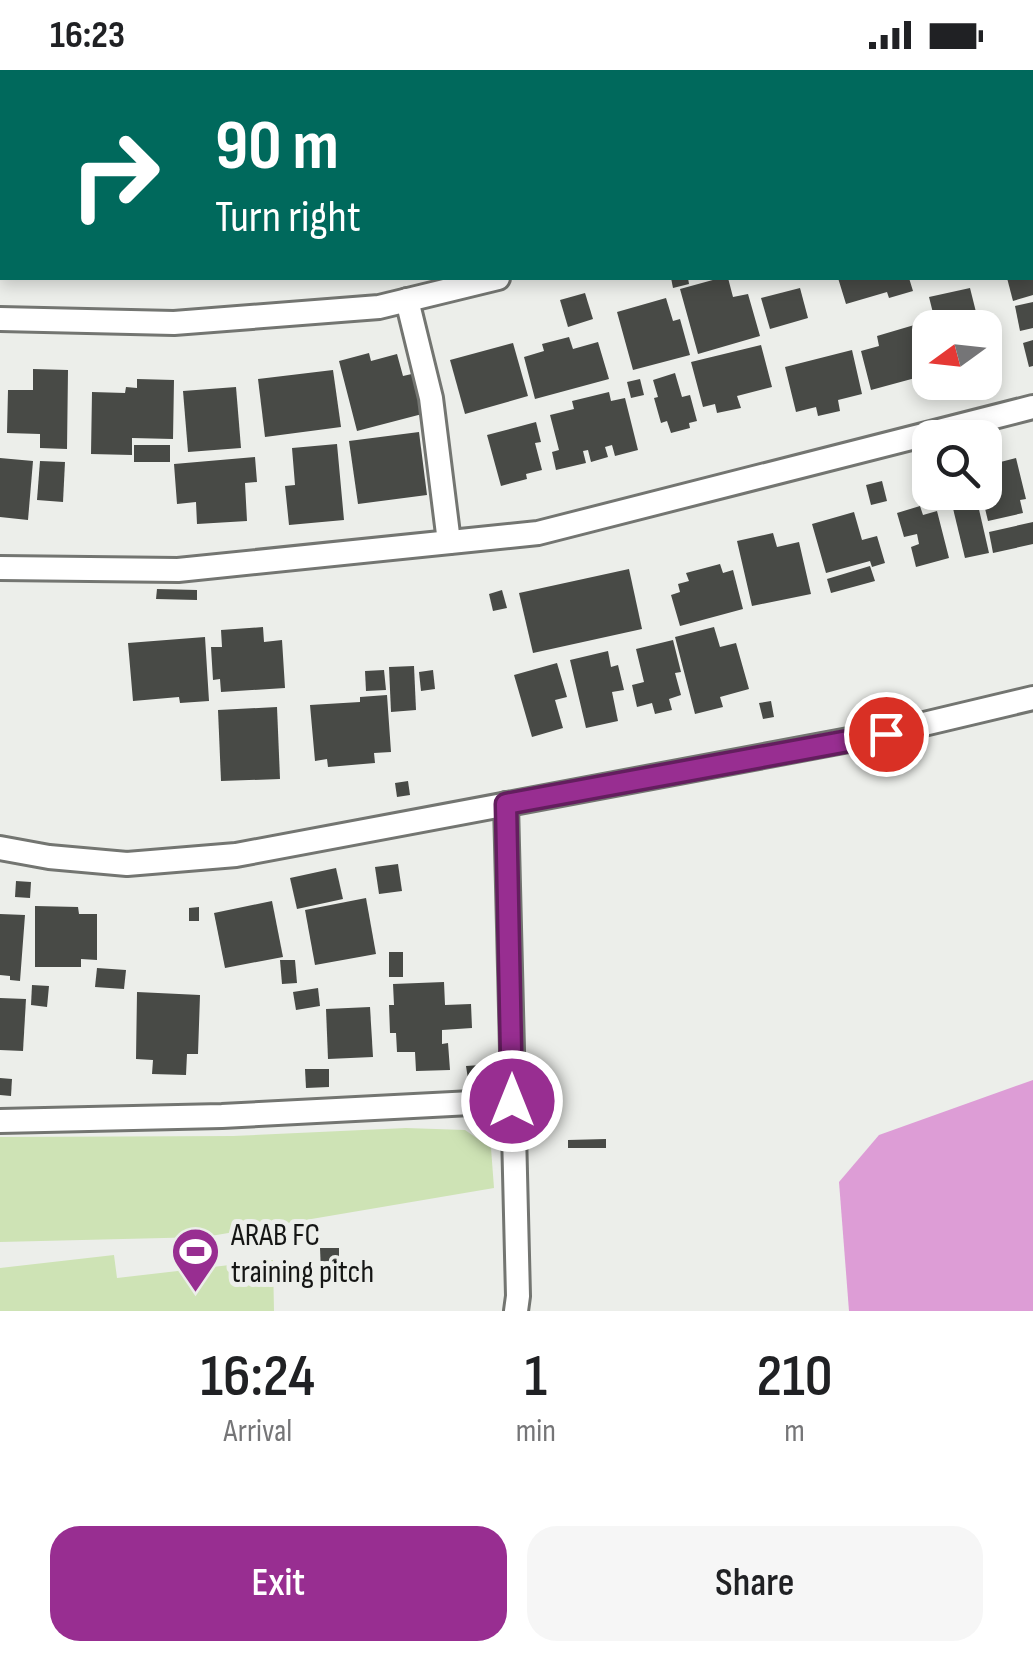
<!DOCTYPE html>
<style>
body{margin:0;font-family:"Sofia Sans Condensed",sans-serif;background:#f6f6f6;color:#202124;height:100vh;display:flex;flex-direction:column;font-size:38px;white-space:nowrap}
*{box-sizing:border-box;margin:0}
p{font-size:32px;color:#757577}
.icon{flex:none;width:55px;height:55px;fill:none;stroke:currentColor;stroke-width:2;stroke-linecap:round;stroke-linejoin:round}
.map{position:relative;height:1241px;overflow:hidden}
.details{display:flex;flex-direction:column;background:#fff;flex:1}
.details>*{flex:none}
.hud{position:absolute;left:0px;top:0px;width:1035px;height:210px;box-shadow:0 5px 15px #0003;background:#00695c;color:#fff;overflow:hidden}
.needle{width:65px;rotate:255deg}
.controls{position:absolute;left:912px;top:240px;display:grid;gap:20px}
.controls a{display:grid;place-items:center;width:90px;height:90px;border-radius:20px;background:#fff;box-shadow:0 5px 15px #0003;font-size:50px}
.pin{position:absolute;display:grid;place-items:center;width:85px;height:85px;color:#fff;margin:-42px;border:5px solid #fff;border-radius:50%;box-shadow:0 2px 10px #0007}
.me{position:absolute;width:110px;margin:-55px;rotate:0deg;stroke-linejoin:round;filter:drop-shadow(0 0 8px #0008)}
.turn{display:flex;align-items:center;gap:35px;height:210px;padding:0 50px;font-size:45px}
.turn .icon{width:130px;height:130px;stroke-width:2.5}
.turn b{display:block;font-size:70px;line-height:85px}
.eta{display:flex;justify-content:space-evenly;align-items:center;height:170px;text-align:center}
.eta b{font-size:60px;font-weight:600;line-height:70px}
.cta{display:flex;gap:20px;margin-top:auto;padding:20px 50px}
.cta a{flex:1;height:115px;border-radius:30px;background:#982e91;color:#fff;font-size:40px;font-weight:600;line-height:115px;text-align:center}
.cta a+a{background:#f6f6f6;color:#202124}
.status{display:flex;justify-content:space-between;align-items:center;height:70px;padding:0 50px;background:#fff;direction:ltr}
.status svg{height:28px;fill:currentColor}
.map>svg:first-child{display:block}
.green{fill:#cee3b5}
.water{fill:#dd9dd6}
.building{fill:#484a46}
.lines{fill:none;stroke-linecap:round;stroke-linejoin:round}
.minor-casing{stroke:#737571;stroke-width:28}
.minor{stroke:#fff;stroke-width:22}
.route-casing{stroke:#631e5e;stroke-width:25}
.route{stroke:#982e91;stroke-width:18}
.labels{text-anchor:middle;stroke-width:10;stroke-linejoin:round;paint-order:stroke}
.poi-label{font-size:32px;fill:#151615;stroke:#eceeea;text-anchor:start}
</style>
<div class="status"><b>16:23</b><svg viewBox="0 0 49 12"><path d="M0 12V9h3v3zM5 12V6h3v6zM10 12V3h3v9zM15 12V0h3v12zM26 1h20v11H26zM47 4h2v5h-2z"/></svg></div>
<div class="map">
<svg width="1033" height="1241" viewBox="0 0 1033 1241">
<rect width="100%" height="100%" fill="#eceeea"/>
<g class="green">
<polygon points="406,1058 465,1060 491,1078 494,1118 205,1167 0,1172 0,1067 233,1066"/>
<polygon points="114,1185 117,1208 273,1190 274,1241 0,1241 0,1198"/>
</g>
<polygon class="water" points="1033,1010 1033,1241 849,1241 839,1112 879,1065"/>
<g class="building">
<polygon points="671,208 688,208 689,214 673,218"/>
<polygon points="720,208 728,208 733,227 748,224 760,266 698,284 680,219"/>
<polygon points="838,208 909,208 913,221 889,228 887,222 846,234"/>
<polygon points="1007,208 1033,208 1033,225 1013,231"/>
<polygon points="800,218 808,248 770,259 761,228"/>
<polygon points="970,218 980,258 946,258 944,244 934,247 929,227"/>
<polygon points="585,223 593,249 568,257 560,230"/>
<polygon points="666,228 673,251 680,249 690,285 633,300 617,242"/>
<polygon points="1033,232 1033,258 1020,261 1015,236"/>
<polygon points="921,253 930,285 930,304 871,320 861,281 879,276 877,266"/>
<polygon points="569,267 573,279 598,272 609,309 535,329 524,287 544,281 542,274"/>
<polygon points="1033,270 1033,296 1029,297 1023,273"/>
<polygon points="513,273 528,326 465,344 450,290"/>
<polygon points="761,275 772,317 737,326 741,338 717,343 715,334 703,337 691,292"/>
<polygon points="852,280 862,324 838,330 840,341 818,346 816,337 796,342 785,297"/>
<polygon points="369,283 371,291 397,284 403,306 416,303 426,343 357,361 339,291"/>
<polygon points="33,299 68,300 67,379 40,378 40,364 7,363 8,320 33,320"/>
<polygon points="333,300 341,357 265,367 258,309"/>
<polygon points="675,303 682,327 690,325 697,351 689,353 690,358 671,363 667,351 661,353 654,328 658,327 653,310"/>
<polygon points="137,309 174,310 173,369 132,368 132,385 91,384 92,322 125,323 126,317 137,318"/>
<polygon points="640,309 644,325 631,328 627,312"/>
<polygon points="236,317 241,378 188,382 183,321"/>
<polygon points="609,322 611,331 625,328 638,380 615,386 612,375 605,377 608,387 591,392 588,380 583,381 586,393 556,400 552,382 559,380 550,345 574,339 572,331"/>
<polygon points="536,352 541,372 535,373 542,400 526,404 527,409 501,416 487,365"/>
<polygon points="419,362 427,425 358,434 349,371"/>
<polygon points="337,374 344,450 289,455 285,416 295,415 292,378"/>
<rect x="134" y="375" width="36" height="17"/>
<polygon points="255,387 257,412 245,413 247,451 197,454 196,432 177,434 174,394"/>
<polygon points="0,388 33,391 28,450 0,447"/>
<polygon points="1016,388 1026,429 1020,430 1023,443 988,451 981,422 985,422 985,396"/>
<polygon points="40,391 65,392 63,432 37,430"/>
<polygon points="882,411 887,431 871,435 866,415"/>
<polygon points="949,422 975,422 989,483 965,488"/>
<polygon points="920,436 923,445 937,441 949,488 916,497 911,477 919,474 917,464 904,467 897,443"/>
<polygon points="854,442 862,470 877,466 885,493 872,497 870,491 826,503 812,454"/>
<polygon points="1033,452 1033,474 993,483 989,462"/>
<polygon points="773,463 777,477 799,472 811,524 752,536 737,471"/>
<polygon points="720,494 723,503 733,500 743,539 680,556 671,525 680,522 678,514 689,511 686,503"/>
<polygon points="870,496 875,511 831,523 827,509"/>
<polygon points="629,499 642,559 533,583 519,523"/>
<polygon points="157,519 197,520 197,530 156,529"/>
<polygon points="502,520 507,538 493,541 489,524"/>
<polygon points="263,557 264,572 282,570 285,618 221,622 220,609 213,610 211,577 222,577 221,560"/>
<polygon points="714,557 720,577 736,573 749,619 720,627 723,637 695,644 675,567"/>
<polygon points="205,567 209,631 180,633 179,627 133,631 128,573"/>
<polygon points="673,570 681,602 675,603 681,625 669,629 672,640 655,644 652,633 637,637 632,615 644,612 636,579"/>
<polygon points="608,581 611,597 618,595 624,620 612,622 618,651 586,658 570,590"/>
<polygon points="557,593 567,627 555,630 563,658 532,667 514,605"/>
<polygon points="414,596 416,640 391,642 389,597"/>
<polygon points="384,600 386,620 366,621 365,601"/>
<polygon points="433,600 435,619 421,621 419,602"/>
<polygon points="387,625 391,682 374,683 375,693 328,697 327,689 315,691 310,635 360,632 360,627"/>
<polygon points="771,631 774,647 763,649 759,633"/>
<polygon points="277,637 280,709 221,711 218,640"/>
<polygon points="408,711 410,725 397,727 395,713"/>
<polygon points="398,794 402,821 379,824 375,797"/>
<polygon points="336,798 343,829 297,839 290,808"/>
<polygon points="16,811 31,812 30,828 15,827"/>
<polygon points="366,828 376,884 315,895 305,840"/>
<polygon points="272,831 283,887 225,898 214,843"/>
<polygon points="35,836 78,837 79,844 97,844 97,890 81,889 81,897 35,897"/>
<polygon points="199,837 199,851 189,851 189,838"/>
<polygon points="0,844 25,845 20,911 10,910 10,906 0,905"/>
<rect x="389" y="882" width="14" height="25"/>
<polygon points="280,890 295,890 297,913 282,914"/>
<polygon points="97,898 126,900 124,919 95,917"/>
<polygon points="444,912 445,935 471,934 472,958 442,960 442,974 448,973 450,1000 416,1001 415,982 397,982 396,963 390,963 389,935 394,935 393,914"/>
<polygon points="32,915 49,916 47,937 31,935"/>
<polygon points="318,918 320,936 296,940 293,922"/>
<polygon points="137,922 200,925 198,984 187,984 186,1005 152,1004 153,990 136,989"/>
<polygon points="0,928 26,929 23,981 0,980"/>
<polygon points="370,937 373,987 328,989 326,939"/>
<polygon points="481,995 482,1007 468,1009 466,996"/>
<polygon points="305,999 329,999 329,1017 306,1018"/>
<polygon points="0,1008 12,1009 11,1026 0,1025"/>
<polygon points="606,1069 606,1078 568,1078 568,1070"/>
<polygon points="320,1178 339,1178 339,1203 321,1202"/>
</g>
<g class="lines">
<defs>
<g id="minor">
<polyline points="42,0 130,2"/>
<polyline points="812,0 812,2"/>
<polyline points="196,2 216,0"/>
<polyline points="1032,67 1033,67"/>
<polyline points="407,230 431,328 449,472"/>
<polyline points="0,249 174,253 379,237 498,208"/>
<polyline points="0,498 178,500 538,463 1033,337"/>
<polyline points="506,734 518,1226 516,1241"/>
<polyline points="0,778 49,787 127,794 236,785 886,663 1033,628"/>
<polyline points="0,1051 222,1046 512,1031"/>
</g>
</defs>
<use href="#minor" class="minor-casing"/>
<use href="#minor" class="minor"/>
</g>
<g class="lines">
<defs>
<polyline id="route" points="512,1031 506,734 886,664"/>
</defs>
<use href="#route" class="route-casing"/>
<use href="#route" class="route"/>
</g>
<defs>
<symbol id="stadium-pin" viewBox="-11 -11 22 30"><path d="M0 17L-7.5 6A9.5 9.5 0 1 1 7.5 6Z" fill="#982e91" stroke="#eceeea"/><path d="M0-5a6.5 5 0 1 0 0 10a6.5 5 0 1 0 0-10ZM-3.5-1.8h7v3.6h-7Z" fill="#fff"/></symbol>
</defs>
<g fill-rule="evenodd">
<use href="#stadium-pin" x="168" y="1154" width="55" height="75"/>
</g>
<g class="labels">
<g class="poi-label">
<text x="231" y="1175">ARAB FC<tspan x="231" dy="37">training pitch</tspan></text>
</g>
</g>
</svg>
<div class="controls">
<a><svg class="needle" viewBox="-14 -14 28 28"><path d="M0-13l5 13h-10z" fill="#e53935"/><path d="M0 13l5-13h-10z" fill="#757577"/></svg></a>
<a><svg class="icon" aria-label="search" viewBox="0 0 24 24"><circle cx="10" cy="10" r="6"/><path d="M15 15l6 6"/></svg></a>
</div>
<div class="pin" style="left:886px;top:664px;background:#d93025"><svg class="icon" aria-label="arrive" viewBox="0 0 24 24"><path d="M6 21V4h12l-3 4 3 4H6"/></svg></div>
<svg class="me" style="left:512px;top:1031px" viewBox="-20 -20 40 40"><circle r="17" fill="#982e91" stroke="#fff" stroke-width="3"/><path d="M0-11L8 9 0 5-8 9z" fill="#fff"/></svg>
<div class="hud">
<div class="turn"><svg class="icon" aria-label="right" viewBox="0 0 24 24"><path d="M7 20v-9h11M14 6l5 5-5 5"/></svg><div><b>90 m</b>Turn right</div></div>
</div>
</div>
<section class="details">
<div class="eta">
<div><b>16:24</b><p>Arrival</p></div>
<div><b>1</b><p>min</p></div>
<div><b>210</b><p>m</p></div>
</div>
<div class="cta"><a>Exit</a><a>Share</a></div>
</section>
